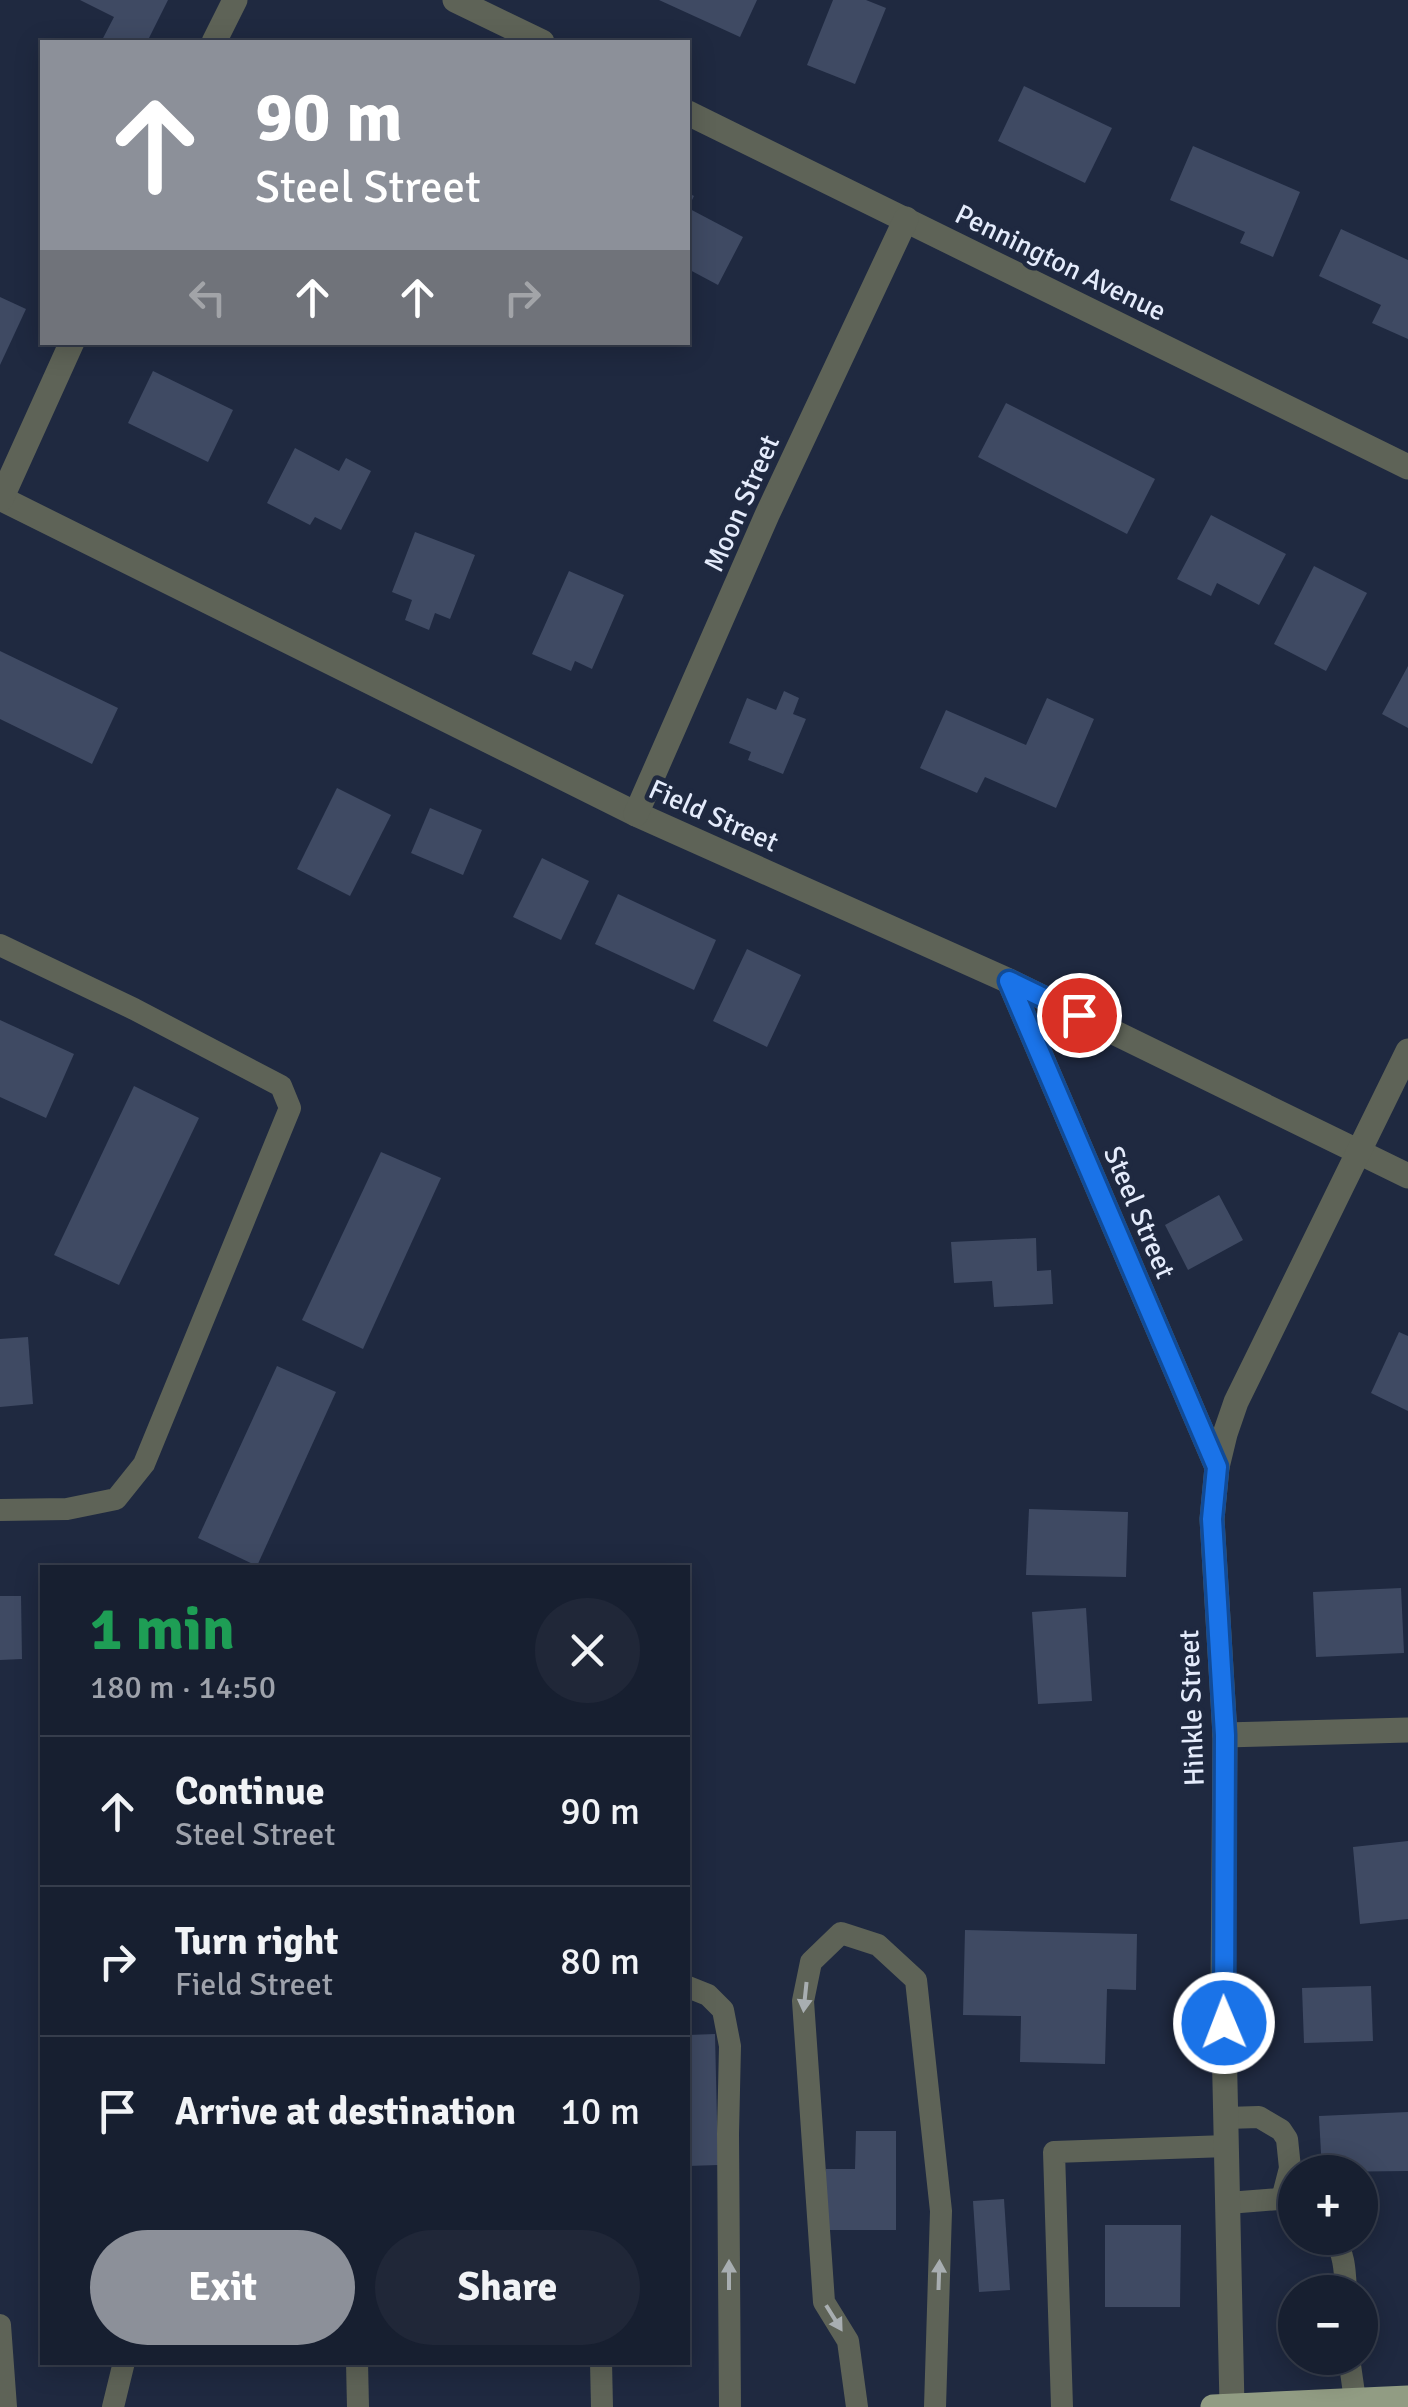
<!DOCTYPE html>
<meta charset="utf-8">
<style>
body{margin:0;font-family:Signika,sans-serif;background:#202738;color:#f1f3f6;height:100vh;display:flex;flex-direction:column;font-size:38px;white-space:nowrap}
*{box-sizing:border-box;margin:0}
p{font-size:32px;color:#9ea2ab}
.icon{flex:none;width:55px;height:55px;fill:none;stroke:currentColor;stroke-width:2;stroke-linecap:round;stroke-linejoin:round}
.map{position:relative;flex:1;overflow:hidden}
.details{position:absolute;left:40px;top:1565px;width:650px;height:800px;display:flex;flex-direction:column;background:#171f30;border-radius:0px;box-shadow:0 5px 25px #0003,0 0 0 2px #363d4c}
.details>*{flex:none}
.hud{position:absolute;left:40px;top:40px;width:650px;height:305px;border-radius:0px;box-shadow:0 5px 25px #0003,0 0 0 2px #363d4c;background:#8c9099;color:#fff;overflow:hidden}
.controls{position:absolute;left:1278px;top:2155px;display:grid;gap:20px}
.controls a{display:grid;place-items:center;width:100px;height:100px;border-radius:50%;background:#171f30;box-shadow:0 5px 25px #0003,0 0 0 2px #363d4c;font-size:50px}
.pin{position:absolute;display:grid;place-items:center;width:85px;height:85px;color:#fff;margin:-42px;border:5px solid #fff;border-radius:50%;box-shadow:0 2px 10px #0007}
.me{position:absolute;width:110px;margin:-55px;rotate:359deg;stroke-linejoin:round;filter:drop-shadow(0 0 8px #0008)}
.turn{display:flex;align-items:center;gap:35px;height:210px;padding:0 50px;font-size:45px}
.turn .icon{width:130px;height:130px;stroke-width:2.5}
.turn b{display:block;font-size:70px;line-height:85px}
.lanes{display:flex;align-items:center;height:95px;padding:0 50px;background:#0003;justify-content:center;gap:50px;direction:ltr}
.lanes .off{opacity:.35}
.round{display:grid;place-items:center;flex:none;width:105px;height:105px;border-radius:52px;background:#202738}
.headline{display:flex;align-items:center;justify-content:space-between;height:170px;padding:0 50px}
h1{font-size:60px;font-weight:800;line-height:75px;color:#1e9e55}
.cta{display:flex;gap:20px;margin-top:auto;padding:20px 50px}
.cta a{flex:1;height:115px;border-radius:60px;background:#8c9099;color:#fff;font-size:40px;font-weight:800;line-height:115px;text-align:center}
.cta a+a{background:#202738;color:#f1f3f6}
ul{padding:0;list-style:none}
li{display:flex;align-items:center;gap:30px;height:150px;padding:0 50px;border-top:2px solid #363d4c}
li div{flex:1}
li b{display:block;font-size:38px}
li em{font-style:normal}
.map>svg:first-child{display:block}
.building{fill:#3f4a63}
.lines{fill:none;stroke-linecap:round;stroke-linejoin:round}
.lane{stroke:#5e6357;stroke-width:22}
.street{stroke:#5e6357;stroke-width:25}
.primary{stroke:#919c83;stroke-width:25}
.oneway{fill:#a8aeb1}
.route-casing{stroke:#114b97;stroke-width:25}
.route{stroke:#1a73e8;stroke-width:18}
.labels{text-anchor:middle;stroke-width:9;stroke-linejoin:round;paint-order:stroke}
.street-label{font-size:28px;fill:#e4ebfb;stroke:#1f2940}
</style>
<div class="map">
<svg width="1408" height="2407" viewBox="0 0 1408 2407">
<rect width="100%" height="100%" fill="#1f2940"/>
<g class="building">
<polygon points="80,0 168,0 147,42 101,42 114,17"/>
<polygon points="659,0 757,0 740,37"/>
<polygon points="833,0 866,0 886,8 855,84 807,65"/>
<polygon points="1024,86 1112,128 1085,183 998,141"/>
<polygon points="1193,146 1300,192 1273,257 1240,243 1245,232 1170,200"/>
<polygon points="688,193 694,196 688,208 743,237 718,285 688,269"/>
<polygon points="1341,229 1408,260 1408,339 1372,323 1381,305 1319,276"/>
<polygon points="0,297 26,309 0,365"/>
<polygon points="153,371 233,410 208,462 128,423"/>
<polygon points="1006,403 1155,479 1127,534 978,457"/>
<polygon points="295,448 339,471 346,458 371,471 341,530 315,517 310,525 267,503"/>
<polygon points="1211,515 1286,554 1259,605 1217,583 1211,596 1177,579"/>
<polygon points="415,532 475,555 450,619 435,613 429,630 405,620 412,600 392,592"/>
<polygon points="1314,566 1367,593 1326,671 1274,644"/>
<polygon points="569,571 624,595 592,669 575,661 571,671 532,654"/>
<polygon points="0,651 118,708 92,764 0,719"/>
<polygon points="1408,666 1408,728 1382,714"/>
<polygon points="784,691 799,698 793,714 806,719 783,774 748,760 751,752 729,743 747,698 776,710"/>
<polygon points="1047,698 1094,719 1056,808 985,777 977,793 920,768 946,710 1026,745"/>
<polygon points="337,788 391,815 350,896 297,869"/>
<polygon points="430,808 482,830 463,875 411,853"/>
<polygon points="542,858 589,881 561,940 513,917"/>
<polygon points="618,894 716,940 694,990 595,944"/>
<polygon points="747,949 801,975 767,1047 713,1021"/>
<polygon points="0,1020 74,1054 46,1118 0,1097"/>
<polygon points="134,1086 199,1118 119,1285 54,1255"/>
<polygon points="381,1152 441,1178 363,1349 302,1320"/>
<polygon points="1219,1195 1243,1240 1188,1270 1165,1225"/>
<polygon points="1036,1238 1037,1271 1051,1270 1053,1304 994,1307 992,1281 954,1283 951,1242"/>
<polygon points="1399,1332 1408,1336 1408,1411 1371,1393"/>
<polygon points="28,1337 33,1404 0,1407 0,1339"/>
<polygon points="277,1366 336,1392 257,1566 198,1538"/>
<polygon points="1029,1509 1128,1512 1126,1577 1026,1575"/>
<polygon points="1401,1588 1404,1653 1316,1657 1313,1592"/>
<polygon points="0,1596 21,1596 22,1659 0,1660"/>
<polygon points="1086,1608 1092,1701 1038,1704 1032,1612"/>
<polygon points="1408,1841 1408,1919 1360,1924 1353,1847"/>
<polygon points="965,1930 1137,1934 1136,1990 1107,1989 1105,2064 1020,2062 1021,2016 963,2015"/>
<polygon points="1371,1986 1373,2041 1304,2043 1302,1988"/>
<polygon points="715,2034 718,2165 688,2166 688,2035"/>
<polygon points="1408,2112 1408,2171 1322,2172 1319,2116"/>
<polygon points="856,2131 896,2131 896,2230 826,2230 826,2169 855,2169"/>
<polygon points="1004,2199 1010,2290 979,2292 973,2201"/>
<polygon points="1105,2225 1181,2225 1180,2307 1105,2307"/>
</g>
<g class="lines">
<g class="lane">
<polyline points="0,945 134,1009 281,1086 290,1108 144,1464 116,1499 67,1509 0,1510"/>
<polyline points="688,1987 708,1995 723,2010 730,2046 728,2134 730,2407"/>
<polyline points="1226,2118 1259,2117 1281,2130 1287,2139 1290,2168 1282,2199"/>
<polyline points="1228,2203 1279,2199 1294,2201"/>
<path d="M1333 2238C1345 2252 1345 2274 1346 2292"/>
<polyline points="0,2325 6,2407"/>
<polyline points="1349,2358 1355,2400"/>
<polyline points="357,2362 358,2407"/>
<polyline points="601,2362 602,2407"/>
<polyline points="113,2407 124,2362"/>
<polyline points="857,2407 848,2341 824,2302 803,2001 811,1962 841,1933 878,1945 916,1980 941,2211 935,2407"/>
<polyline points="1062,2407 1054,2152 1227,2146"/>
</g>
<g class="street">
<polyline points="455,0 542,42"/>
<polyline points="214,42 235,0"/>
<polyline points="688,113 1408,467"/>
<polyline points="0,498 636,814 1009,981 1408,1176"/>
<polyline points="1,499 72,342"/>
<polyline points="636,814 767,515 906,219"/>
<polyline points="1009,981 1217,1467"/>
<polyline points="1225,1735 1408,1730"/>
<polyline points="1232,2406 1223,1992 1225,1735 1212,1519 1217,1467 1225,1434 1236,1402 1408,1051"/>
</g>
<polyline class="primary" points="1213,2407 1408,2398"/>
</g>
<defs><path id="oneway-solid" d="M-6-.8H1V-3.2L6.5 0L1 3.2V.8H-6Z" transform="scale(2.5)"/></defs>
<g class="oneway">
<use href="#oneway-solid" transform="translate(805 1997) rotate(96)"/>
<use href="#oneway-solid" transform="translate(729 2275) rotate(-90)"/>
<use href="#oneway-solid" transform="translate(939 2275) rotate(-88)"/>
<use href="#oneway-solid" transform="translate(834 2318) rotate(58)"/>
</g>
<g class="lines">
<defs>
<polyline id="route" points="1079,1015 1009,981 1217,1467 1212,1519 1225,1735 1224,2023"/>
</defs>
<use href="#route" class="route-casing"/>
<use href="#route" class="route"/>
</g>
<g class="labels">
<g class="street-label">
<text transform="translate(1061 262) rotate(26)" y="10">Pennington Avenue</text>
<text transform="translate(741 503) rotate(-66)" y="10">Moon Street</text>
<text transform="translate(714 815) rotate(24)" y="10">Field Street</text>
<text transform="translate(1140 1212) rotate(67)" y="10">Steel Street</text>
<text transform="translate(1191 1708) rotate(-92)" y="10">Hinkle Street</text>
</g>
</g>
</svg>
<div class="controls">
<a>+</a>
<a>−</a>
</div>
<div class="pin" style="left:1079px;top:1015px;background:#d93025"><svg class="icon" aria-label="arrive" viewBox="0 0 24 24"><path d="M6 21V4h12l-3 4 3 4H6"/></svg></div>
<svg class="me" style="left:1224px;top:2023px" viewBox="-20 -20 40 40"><circle r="17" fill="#1a73e8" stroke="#fff" stroke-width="3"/><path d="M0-11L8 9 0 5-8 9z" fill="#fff"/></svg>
<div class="hud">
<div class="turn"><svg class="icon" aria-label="ahead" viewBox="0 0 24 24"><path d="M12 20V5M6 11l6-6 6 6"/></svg><div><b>90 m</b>Steel Street</div></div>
<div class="lanes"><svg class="icon off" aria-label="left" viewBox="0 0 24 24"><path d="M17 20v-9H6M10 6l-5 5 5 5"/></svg><svg class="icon" aria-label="ahead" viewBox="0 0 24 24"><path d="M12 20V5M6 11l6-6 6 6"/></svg><svg class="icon" aria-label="ahead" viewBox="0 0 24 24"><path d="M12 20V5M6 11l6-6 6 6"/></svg><svg class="icon off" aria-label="right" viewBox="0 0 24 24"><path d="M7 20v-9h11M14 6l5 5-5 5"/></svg></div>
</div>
<section class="details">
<div class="headline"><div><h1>1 min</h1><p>180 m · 14:50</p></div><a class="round"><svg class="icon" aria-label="close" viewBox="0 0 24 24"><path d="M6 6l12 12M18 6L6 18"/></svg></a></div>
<ul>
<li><svg class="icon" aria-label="ahead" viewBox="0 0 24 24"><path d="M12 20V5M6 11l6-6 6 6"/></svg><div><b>Continue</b><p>Steel Street</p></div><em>90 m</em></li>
<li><svg class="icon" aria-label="right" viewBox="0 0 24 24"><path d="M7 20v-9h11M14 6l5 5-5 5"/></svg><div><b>Turn right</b><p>Field Street</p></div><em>80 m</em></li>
<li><svg class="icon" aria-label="arrive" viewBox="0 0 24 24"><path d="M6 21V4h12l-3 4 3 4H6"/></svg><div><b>Arrive at destination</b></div><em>10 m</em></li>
</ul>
<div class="cta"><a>Exit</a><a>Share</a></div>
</section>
</div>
